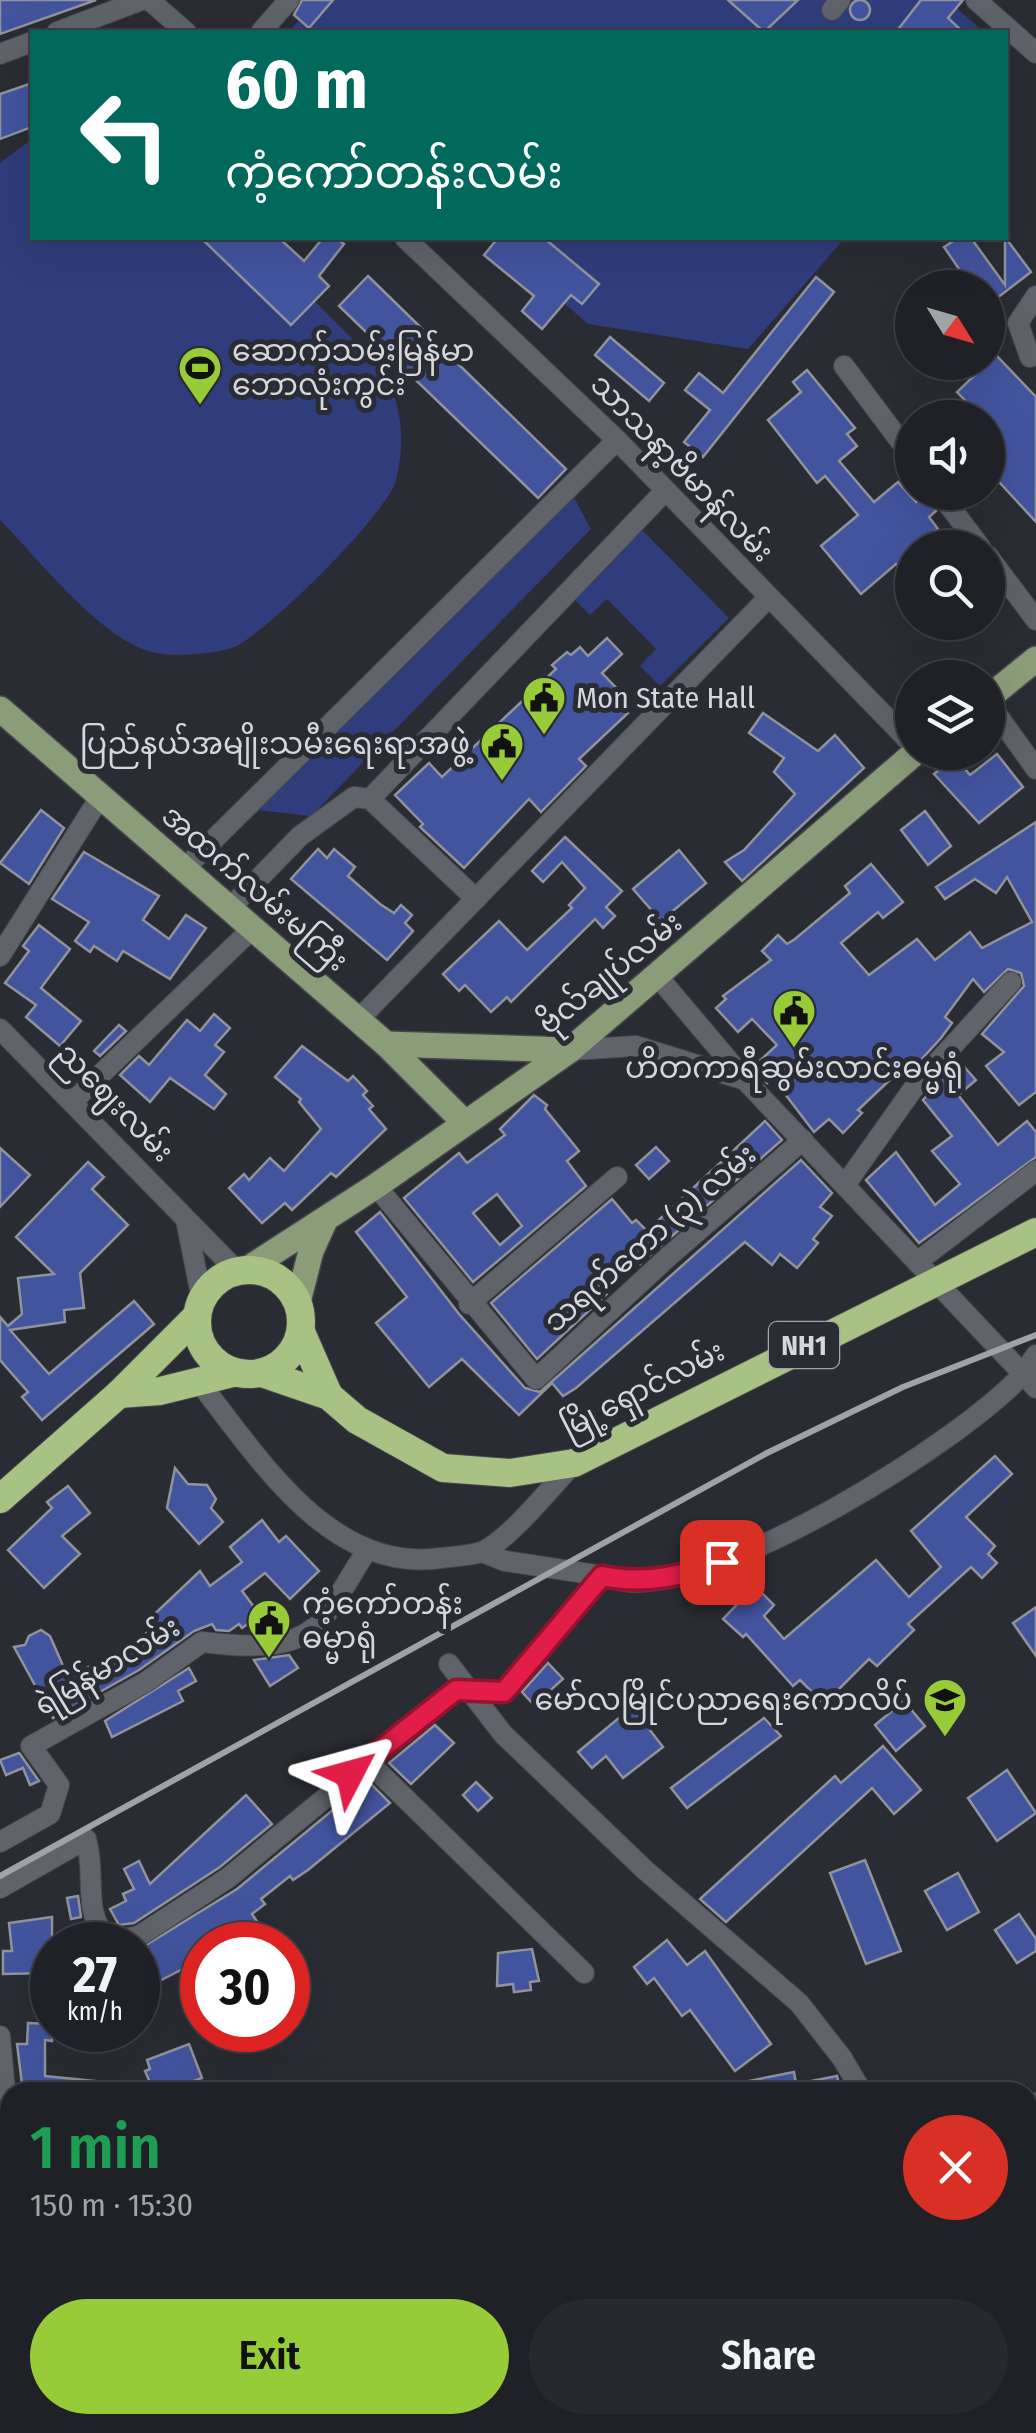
<!DOCTYPE html>
<meta charset="utf-8">
<style>
body{margin:0;font-family:"Fira Sans Condensed","Noto Sans Myanmar",sans-serif;background:#28292e;color:#f1f3f6;height:100vh;display:flex;flex-direction:column;font-size:38px;white-space:nowrap}
*{box-sizing:border-box;margin:0}
p{font-size:32px;color:#a2a3a7}
.icon{flex:none;width:55px;height:55px;fill:none;stroke:currentColor;stroke-width:2;stroke-linecap:round;stroke-linejoin:round}
.map{position:relative;flex:1;overflow:hidden}
.side{position:absolute;left:0px;top:2082px;width:1038px;height:352px;display:flex;flex-direction:column;background:#202126;border-radius:30px 30px 0 0;box-shadow:0 10px 40px #0002,0 0 0 2px #3d3e43}
.side>*{flex:none}
.banner{position:absolute;left:30px;top:30px;width:978px;height:210px;border-radius:0px;box-shadow:0 10px 40px #0002,0 0 0 2px #3d3e43;background:#00695c;color:#fff;overflow:hidden}
.needle{width:65px;rotate:127deg}
.fabs{position:absolute;left:895px;top:270px;display:grid;gap:20px}
.fabs a{display:grid;place-items:center;width:110px;height:110px;border-radius:50%;background:#202126;box-shadow:0 10px 40px #0002,0 0 0 2px #3d3e43;font-size:50px}
.speed{position:absolute;left:30px;top:1922px;display:flex;gap:20px;font-size:50px;font-weight:700;text-align:center}
.speed>*{display:grid;place-content:center;width:130px;height:130px;border-radius:50%;background:#202126;box-shadow:0 10px 40px #0002,0 0 0 2px #3d3e43;line-height:1}
.speed small{font-size:25px;font-weight:400}
.speed .limit{border:15px solid #d22;background:#fff;color:#111}
.pin{position:absolute;display:grid;place-items:center;width:85px;height:85px;color:#fff;margin:-42px;border-radius:20px;box-shadow:0 5px 15px #0006}
.me{position:absolute;width:110px;margin:-55px;rotate:51deg;stroke-linejoin:round;filter:drop-shadow(0 0 8px #0008)}
.turn{display:flex;align-items:center;gap:35px;height:210px;padding:0 30px;font-size:45px}
.turn .icon{width:130px;height:130px;stroke-width:2.5}
.turn b{display:block;font-size:70px;line-height:85px}
.round{display:grid;place-items:center;flex:none;width:105px;height:105px;border-radius:52px;background:#28292e}
.head{display:flex;align-items:center;justify-content:space-between;height:170px;padding:0 30px}
h1{font-size:60px;font-weight:600;line-height:75px;color:#1e9e55}
.cta{display:flex;gap:20px;margin-top:auto;padding:20px 30px}
.cta a{flex:1;height:115px;border-radius:60px;background:#97cc38;color:#111;font-size:40px;font-weight:600;line-height:115px;text-align:center}
.cta a+a{background:#28292e;color:#f1f3f6}
.map>svg:first-child{display:block}
.green{fill:#2f3d7c}
.building{fill:#43549f;stroke:#91939b;stroke-width:2.5;fill-rule:evenodd}
.lines{fill:none;stroke-linecap:round;stroke-linejoin:round}
.minor-casing{stroke:#46474c;stroke-width:22}
.major-casing{stroke:#46474c;stroke-width:28}
.highway-casing{stroke:#46474c;stroke-width:30}
.minor{stroke:#61636b;stroke-width:20}
.major{stroke:#8b9c79;stroke-width:25}
.highway{stroke:#a7c283;stroke-width:28}
.rail{stroke:#a1a2a8;stroke-width:6}
.route-casing{stroke:#92132f;stroke-width:25}
.route{stroke:#e11d48;stroke-width:18}
.labels{text-anchor:middle;stroke-width:10;stroke-linejoin:round;paint-order:stroke}
.shield{fill:#2a2c33;stroke:#a2a4a9;stroke-width:2.5}
.shield-label{font-size:28px;font-weight:bold;fill:#d6d7dc}
.poi-label{font-size:30px;fill:#d6d7dc;stroke:#2a2c33;text-anchor:start}
.street-label{font-size:30px;fill:#d6d7dc;stroke:#2a2c33}
</style>
<div class="map">
<svg width="1036" height="2433" viewBox="0 0 1036 2433">
<rect width="100%" height="100%" fill="#2a2c33"/>
<g class="green">
<polygon points="315,0 947,0 984,32 289,32"/>
<path d="M32 139V238H251L383 369C402 406 406 440 396 480 389 512 263 637 232 648 214 654 174 657 156 653 102 642 39 559 0 520V163Z"/>
<polygon points="489,238 845,238 748,349 588,324"/>
<polygon points="573,496 591,529 311,816 256,810"/>
<polygon points="642,530 729,618 660,686 640,666 656,649 607,599 590,615 573,598"/>
</g>
<g class="building">
<circle cx="860" cy="10" r="10"/>
<polygon points="0,0 96,0 0,34"/>
<polygon points="302,0 333,0 309,28 294,15"/>
<polygon points="728,0 798,0 764,32"/>
<polygon points="921,0 963,0 948,18 963,32 896,32"/>
<polygon points="32,83 32,127 0,139 0,94"/>
<polygon points="201,238 279,238 304,261 323,238 336,238 344,244 319,276 329,286 291,325"/>
<polygon points="498,238 544,238 599,284 582,304 571,295 542,329 522,311 534,296 484,255"/>
<polygon points="958,238 971,238 1005,285 1005,237 1031,272 988,305 988,288 972,288 944,247"/>
<polygon points="368,276 566,469 538,498 339,306"/>
<polygon points="816,277 834,292 703,457 684,442 710,410 685,390 699,373 723,393"/>
<polygon points="610,337 664,383 649,401 595,355"/>
<polygon points="996,355 1036,397 1036,522 988,470 988,452 1001,438 988,418 982,418 957,392"/>
<polygon points="807,370 855,428 847,434 857,446 839,461 874,502 898,482 916,502 925,494 936,511 929,517 938,529 912,548 912,584 896,564 861,594 821,546 858,515 825,476 817,483 768,420 801,392 793,382"/>
<polygon points="607,638 622,654 602,673 624,696 617,702 628,713 579,759 586,766 541,812 529,799 464,868 420,827 423,824 395,795 429,763 442,777 556,669 552,665 567,652 571,655 580,647 588,656"/>
<polygon points="763,713 818,751 835,735 864,768 742,881 725,862 744,850 795,794 774,772 784,758 749,733"/>
<polygon points="997,754 1023,787 979,823 934,774 955,757 970,775"/>
<polygon points="41,810 64,828 29,884 0,863"/>
<polygon points="925,811 951,846 928,865 901,830"/>
<polygon points="1036,822 1036,1092 1019,1105 986,1066 1004,1052 982,1034 1024,986 1021,973 1008,969 984,992 973,979 945,1017 952,1023 941,1038 919,1062 914,1057 858,1110 862,1113 843,1133 829,1119 814,1132 772,1077 767,1083 753,1067 777,1045 752,1019 738,1032 716,1008 726,999 723,996 771,960 762,951 778,935 787,944 795,939 850,893 845,886 871,864 903,902 883,918 878,912 841,943 869,975 917,939 935,960 970,932 982,948 1032,922 1007,877 996,893 975,879 945,899 936,887"/>
<polygon points="565,837 622,891 606,907 615,916 603,928 595,919 511,1002 507,997 491,1012 465,985 459,991 443,974 499,921 527,950 572,908 569,905 585,888 562,862 543,882 532,871"/>
<polygon points="318,849 327,858 334,849 355,867 348,876 380,904 394,913 401,905 412,915 405,923 413,931 387,960 291,879"/>
<polygon points="679,850 706,883 661,921 633,889"/>
<polygon points="84,852 159,896 143,920 169,939 186,915 206,928 170,979 123,951 117,961 94,946 90,952 75,941 89,922 52,899"/>
<polygon points="39,925 70,949 41,988 81,1021 60,1046 26,1017 36,1005 5,983 29,951 23,946"/>
<polygon points="214,1014 230,1028 215,1045 224,1052 205,1075 226,1094 214,1109 170,1078 150,1102 120,1075 139,1056 149,1065 187,1020 200,1031"/>
<polygon points="119,1025 126,1031 100,1056 94,1051"/>
<polygon points="302,1046 348,1081 353,1076 367,1091 363,1095 373,1106 369,1109 386,1129 336,1177 331,1173 292,1210 285,1203 262,1223 229,1188 244,1174 249,1180 270,1158 284,1171 321,1129 299,1102 301,1099 275,1077"/>
<polygon points="958,1060 976,1080 958,1095 998,1145 1027,1121 1036,1132 1036,1157 919,1243 866,1180 896,1152 935,1205 960,1184 932,1151 952,1136 923,1100"/>
<path d="M534 1095 547 1105 545 1109 579 1151 567 1161 586 1186 473 1282 404 1198 459 1153 467 1163 505 1135 500 1129ZM497 1194 522 1226 500 1245 473 1213Z"/>
<polygon points="765,1121 782,1140 640,1264 628,1254 596,1282 607,1294 537,1359 491,1303 612,1199 632,1223 636,1220 647,1231"/>
<polygon points="656,1147 669,1161 649,1179 636,1165"/>
<polygon points="0,1148 30,1175 0,1207"/>
<polygon points="801,1160 832,1193 820,1207 832,1216 813,1239 818,1243 797,1268 780,1254 772,1265 745,1242 576,1388 563,1396 552,1383 519,1415 462,1359 429,1387 376,1323 407,1297 356,1232 380,1212 459,1314 525,1388 540,1392"/>
<polygon points="88,1162 104,1177 92,1189 128,1225 80,1273 84,1308 64,1310 65,1322 10,1330 49,1374 134,1301 154,1324 42,1420 22,1397 28,1392 0,1360 0,1317 8,1326 22,1314 18,1278 54,1274 16,1237"/>
<polygon points="995,1456 1012,1474 966,1517 995,1546 988,1554 997,1563 982,1578 971,1567 908,1624 914,1630 877,1666 869,1659 824,1704 800,1680 793,1686 746,1634 743,1637 723,1619 755,1586 774,1605 764,1616 784,1639 876,1560 909,1597 941,1567 911,1531"/>
<polygon points="175,1468 188,1484 207,1485 216,1499 211,1508 223,1522 199,1544 167,1508"/>
<polygon points="68,1486 90,1513 62,1536 80,1554 44,1588 8,1550 52,1508 47,1502"/>
<polygon points="262,1520 279,1542 286,1536 319,1571 290,1599 265,1573 242,1591 260,1615 242,1628 239,1624 229,1631 216,1630 212,1624 194,1631 139,1670 53,1718 14,1647 25,1645 29,1636 41,1630 50,1636 68,1677 112,1656 151,1630 145,1623 200,1571 210,1586 242,1562 230,1547"/>
<polygon points="1036,1607 1036,1656 1013,1623"/>
<polygon points="289,1655 298,1668 270,1686 254,1660"/>
<polygon points="548,1663 563,1679 534,1705 522,1692"/>
<polygon points="189,1668 196,1681 178,1691 183,1701 112,1737 105,1721"/>
<polygon points="904,1701 925,1726 896,1751 875,1725"/>
<polygon points="632,1707 663,1747 623,1778 606,1756 592,1768 578,1752"/>
<polygon points="764,1718 781,1736 687,1808 671,1788"/>
<polygon points="435,1725 454,1743 411,1784 389,1763"/>
<polygon points="883,1746 921,1790 894,1814 872,1788 726,1922 700,1899 835,1776 841,1783"/>
<polygon points="19,1753 20,1754 39,1781 30,1785 23,1768 6,1775 0,1760"/>
<polygon points="1007,1770 1036,1813 997,1841 968,1798"/>
<polygon points="368,1781 390,1803 308,1870 293,1880 290,1876 261,1899 265,1904 252,1914 273,1945 254,1945 243,1928 220,1945 202,1945 202,1959 138,1992 138,1950 237,1889"/>
<polygon points="476,1782 492,1798 478,1811 463,1795"/>
<polygon points="246,1795 272,1824 220,1867 134,1923 119,1925 110,1909 126,1901 123,1894 134,1889 124,1869 139,1861 150,1884"/>
<polygon points="865,1860 901,1951 866,1964 830,1873"/>
<polygon points="958,1873 979,1912 947,1930 925,1891"/>
<polygon points="78,1896 81,1917 71,1919 67,1898"/>
<polygon points="1019,1914 1036,1939 1036,1951 1017,1963 995,1930"/>
<polygon points="52,1917 52,1973 3,1974 3,1951 12,1951 9,1923"/>
<polygon points="667,1940 687,1965 705,1951 771,2044 735,2071 690,2010 682,2016 654,1978 647,1984 634,1967"/>
<polygon points="532,1949 539,1981 530,1982 531,1990 514,1992 513,1984 497,1986 498,1953"/>
<polygon points="28,2023 52,2024 52,2041 45,2040 45,2076 96,2081 95,2092 23,2092 17,2044 27,2044"/>
<polygon points="189,2044 202,2078 191,2082 195,2092 154,2092 145,2071 150,2069 147,2060"/>
<polygon points="794,2072 796,2084 837,2076 841,2092 719,2092 718,2087"/>
</g>
<g class="lines">
<defs>
<g id="minor">
<polyline points="149,0 186,32"/>
<polyline points="976,0 1036,53"/>
<polyline points="832,10 840,0"/>
<polyline points="57,32 142,0"/>
<polyline points="261,32 289,0"/>
<polyline points="0,54 32,42"/>
<polyline points="405,238 617,440 912,744"/>
<polyline points="1030,357 1018,323 1036,296"/>
<polyline points="844,366 912,457"/>
<polyline points="939,492 981,548"/>
<polyline points="988,556 1036,620"/>
<polyline points="988,702 1036,769"/>
<polyline points="370,799 665,491"/>
<polyline points="183,870 617,440"/>
<polyline points="229,909 300,836 354,797 370,799 476,899"/>
<polyline points="0,956 100,797"/>
<polyline points="659,978 745,1080"/>
<polyline points="358,1020 767,599"/>
<polyline points="0,1029 237,1271"/>
<path d="M570 1050 636 1046 745 1080 1023 1374C958 1444 729 1585 633 1582 623 1582 612 1578 603 1576"/>
<polyline points="73,1101 252,929"/>
<polyline points="845,1185 913,1089 1011,982"/>
<polyline points="376,1186 536,1379 668,1257 803,1140"/>
<polyline points="186,1220 202,1300"/>
<polyline points="917,1262 1036,1171"/>
<polyline points="469,1304 617,1177"/>
<polyline points="1036,1355 1023,1374 1036,1388"/>
<path d="M199 1382C259 1458 330 1574 441 1558 454 1556 475 1556 486 1550 515 1533 550 1488 574 1463"/>
<polyline points="449,1664 503,1734 645,1870 799,2003 842,2058 862,2092"/>
<polyline points="367,1761 584,1973"/>
<path d="M0 1842 50 1814 59 1785 31 1746 146 1682 202 1642C234 1646 284 1651 311 1630 330 1616 352 1572 366 1552"/>
<path d="M0 1888 86 1839C97 1876 81 1909 108 1941L139 1936 228 1878 456 1690 504 1692 603 1576 505 1561 482 1552"/>
<polyline points="0,2036 10,2146"/>
<polyline points="1028,2105 1036,2103"/>
<polyline points="0,2200 10,2198"/>
<polyline points="0,2299 10,2298"/>
</g>
<g id="major">
<polyline points="988,698 1036,659"/>
<polyline points="0,709 386,1044 463,1121"/>
<polyline points="386,1044 570,1050"/>
<polyline points="246,1270 376,1186 570,1050 916,752"/>
<polyline points="298,1302 311,1251 325,1220"/>
</g>
<g id="highway">
<circle cx="249" cy="1322" r="52"/>
<polyline points="301,1332 329,1396"/>
<polyline points="262,1373 329,1396 357,1420 443,1468 510,1473 574,1463 1036,1232"/>
<polyline points="119,1394 160,1391 233,1373"/>
<polyline points="0,1499 119,1394 197,1316"/>
</g>
</defs>
<use href="#minor" class="minor-casing"/>
<use href="#major" class="major-casing"/>
<use href="#highway" class="highway-casing"/>
<use href="#minor" class="minor"/>
<use href="#major" class="major"/>
<use href="#highway" class="highway"/>
<polyline class="rail" points="0,1876 767,1453 903,1387 1036,1335"/>
</g>
<g class="lines">
<defs>
<path id="route" d="M350 1774 456 1690 504 1692 602 1576C644 1585 682 1576 722 1562"/>
</defs>
<use href="#route" class="route-casing"/>
<use href="#route" class="route"/>
</g>
<defs>
<symbol id="stadium-pin" viewBox="-11 -11 22 30"><path d="M0 17L-7.5 6A9.5 9.5 0 1 1 7.5 6Z" fill="#97cc38" stroke="#2a2c33"/><path d="M0-5a6.5 5 0 1 0 0 10a6.5 5 0 1 0 0-10ZM-3.5-1.8h7v3.6h-7Z" fill="#111"/></symbol>
<symbol id="civic-pin" viewBox="-11 -11 22 30"><path d="M0 17L-7.5 6A9.5 9.5 0 1 1 7.5 6Z" fill="#97cc38" stroke="#2a2c33"/><path d="M-.6-6.5H3V-4.5H.6V-3L4-1V1h2V6H-6V1h2V-1L-.6-3ZM-1.2 2.5V6h2.4V2.5Z" fill="#111"/></symbol>
<symbol id="university-pin" viewBox="-11 -11 22 30"><path d="M0 17L-7.5 6A9.5 9.5 0 1 1 7.5 6Z" fill="#97cc38" stroke="#2a2c33"/><path d="M0-5L7-2L0 1L-7-2ZM-4 1L0 2.5L4 1V4Q0 6-4 4Z" fill="#111"/></symbol>
</defs>
<g fill-rule="evenodd">
<use href="#stadium-pin" x="175" y="343" width="50" height="68"/>
<use href="#civic-pin" x="519" y="673" width="50" height="68"/>
<use href="#civic-pin" x="477" y="719" width="50" height="68"/>
<use href="#civic-pin" x="769" y="986" width="50" height="68"/>
<use href="#civic-pin" x="244" y="1596" width="50" height="68"/>
<use href="#university-pin" x="920" y="1675" width="50" height="68"/>
</g>
<g class="labels">
<rect class="shield" x="769" y="1322" width="70" height="46" rx="8"/>
<g class="shield-label">
<text x="804" y="1355">NH1</text>
</g>
<g class="poi-label">
<text x="232" y="361">ဆောက်သမ်းမြန်မာ<tspan x="232" dy="34">ဘောလုံးကွင်း</tspan></text>
<text x="576" y="708">Mon State Hall</text>
<text x="470" y="754" text-anchor="end">ပြည်နယ်အမျိုးသမီးရေးရာအဖွဲ့</text>
<text x="794" y="1078" text-anchor="middle">ဟိတကာရီဆွမ်းလာင်းဓမ္မရုံ</text>
<text x="302" y="1614">ကံ့ကော်တန်း<tspan x="302" dy="34">ဓမ္မာရုံ</tspan></text>
<text x="912" y="1710" text-anchor="end">မော်လမြိုင်ပညာရေးကောလိပ်</text>
</g>
<g class="street-label">
<text transform="translate(682 468) rotate(46)" y="10">သာသနာ့ဗိမာန်လမ်း</text>
<text transform="translate(255 888) rotate(41)" y="10">အထက်လမ်းမကြီး</text>
<text transform="translate(610 973) rotate(-39)" y="10">ဗိုလ်ချုပ်လမ်း</text>
<text transform="translate(115 1102) rotate(46)" y="10">ညဈေးလမ်း</text>
<text transform="translate(650 1238) rotate(-41)" y="10">သရက်တော (၃) လမ်း</text>
<text transform="translate(643 1389) rotate(-27)" y="10">မြို့ရှောင်လမ်း</text>
<text transform="translate(107 1666) rotate(-31)" y="10">ရဲမြန်မာလမ်း</text>
</g>
</g>
</svg>
<div class="fabs">
<a><svg class="needle" viewBox="-14 -14 28 28"><path d="M0-13l5 13h-10z" fill="#e53935"/><path d="M0 13l5-13h-10z" fill="#a2a3a7"/></svg></a>
<a><svg class="icon" aria-label="sound" viewBox="0 0 24 24"><path d="M4 9h4l5-4v14l-5-4H4zM17 9q2 3 0 6"/></svg></a>
<a><svg class="icon" aria-label="search" viewBox="0 0 24 24"><circle cx="10" cy="10" r="6"/><path d="M15 15l6 6"/></svg></a>
<a><svg class="icon" aria-label="layers" viewBox="0 0 24 24"><path d="M12 4l9 5-9 5-9-5zM3 14l9 5 9-5"/></svg></a>
</div>
<div class="speed"><div>27<small>km/h</small></div><div class="limit">30</div></div>
<div class="pin" style="left:722px;top:1562px;background:#d93025"><svg class="icon" aria-label="arrive" viewBox="0 0 24 24"><path d="M6 21V4h12l-3 4 3 4H6"/></svg></div>
<svg class="me" style="left:350px;top:1774px" viewBox="-20 -20 40 40"><path d="M0-17L14 15 0 8-14 15z" fill="#e11d48" stroke="#fff" stroke-width="4"/></svg>
<div class="banner">
<div class="turn"><svg class="icon" aria-label="left" viewBox="0 0 24 24"><path d="M17 20v-9H6M10 6l-5 5 5 5"/></svg><div><b>60 m</b>ကံ့ကော်တန်းလမ်း</div></div>
</div>
<section class="side">
<div class="head"><div><h1>1 min</h1><p>150 m · 15:30</p></div><a class="round" style="background:#d93025;color:#fff"><svg class="icon" aria-label="close" viewBox="0 0 24 24"><path d="M6 6l12 12M18 6L6 18"/></svg></a></div>
<div class="cta"><a>Exit</a><a>Share</a></div>
</section>
</div>
